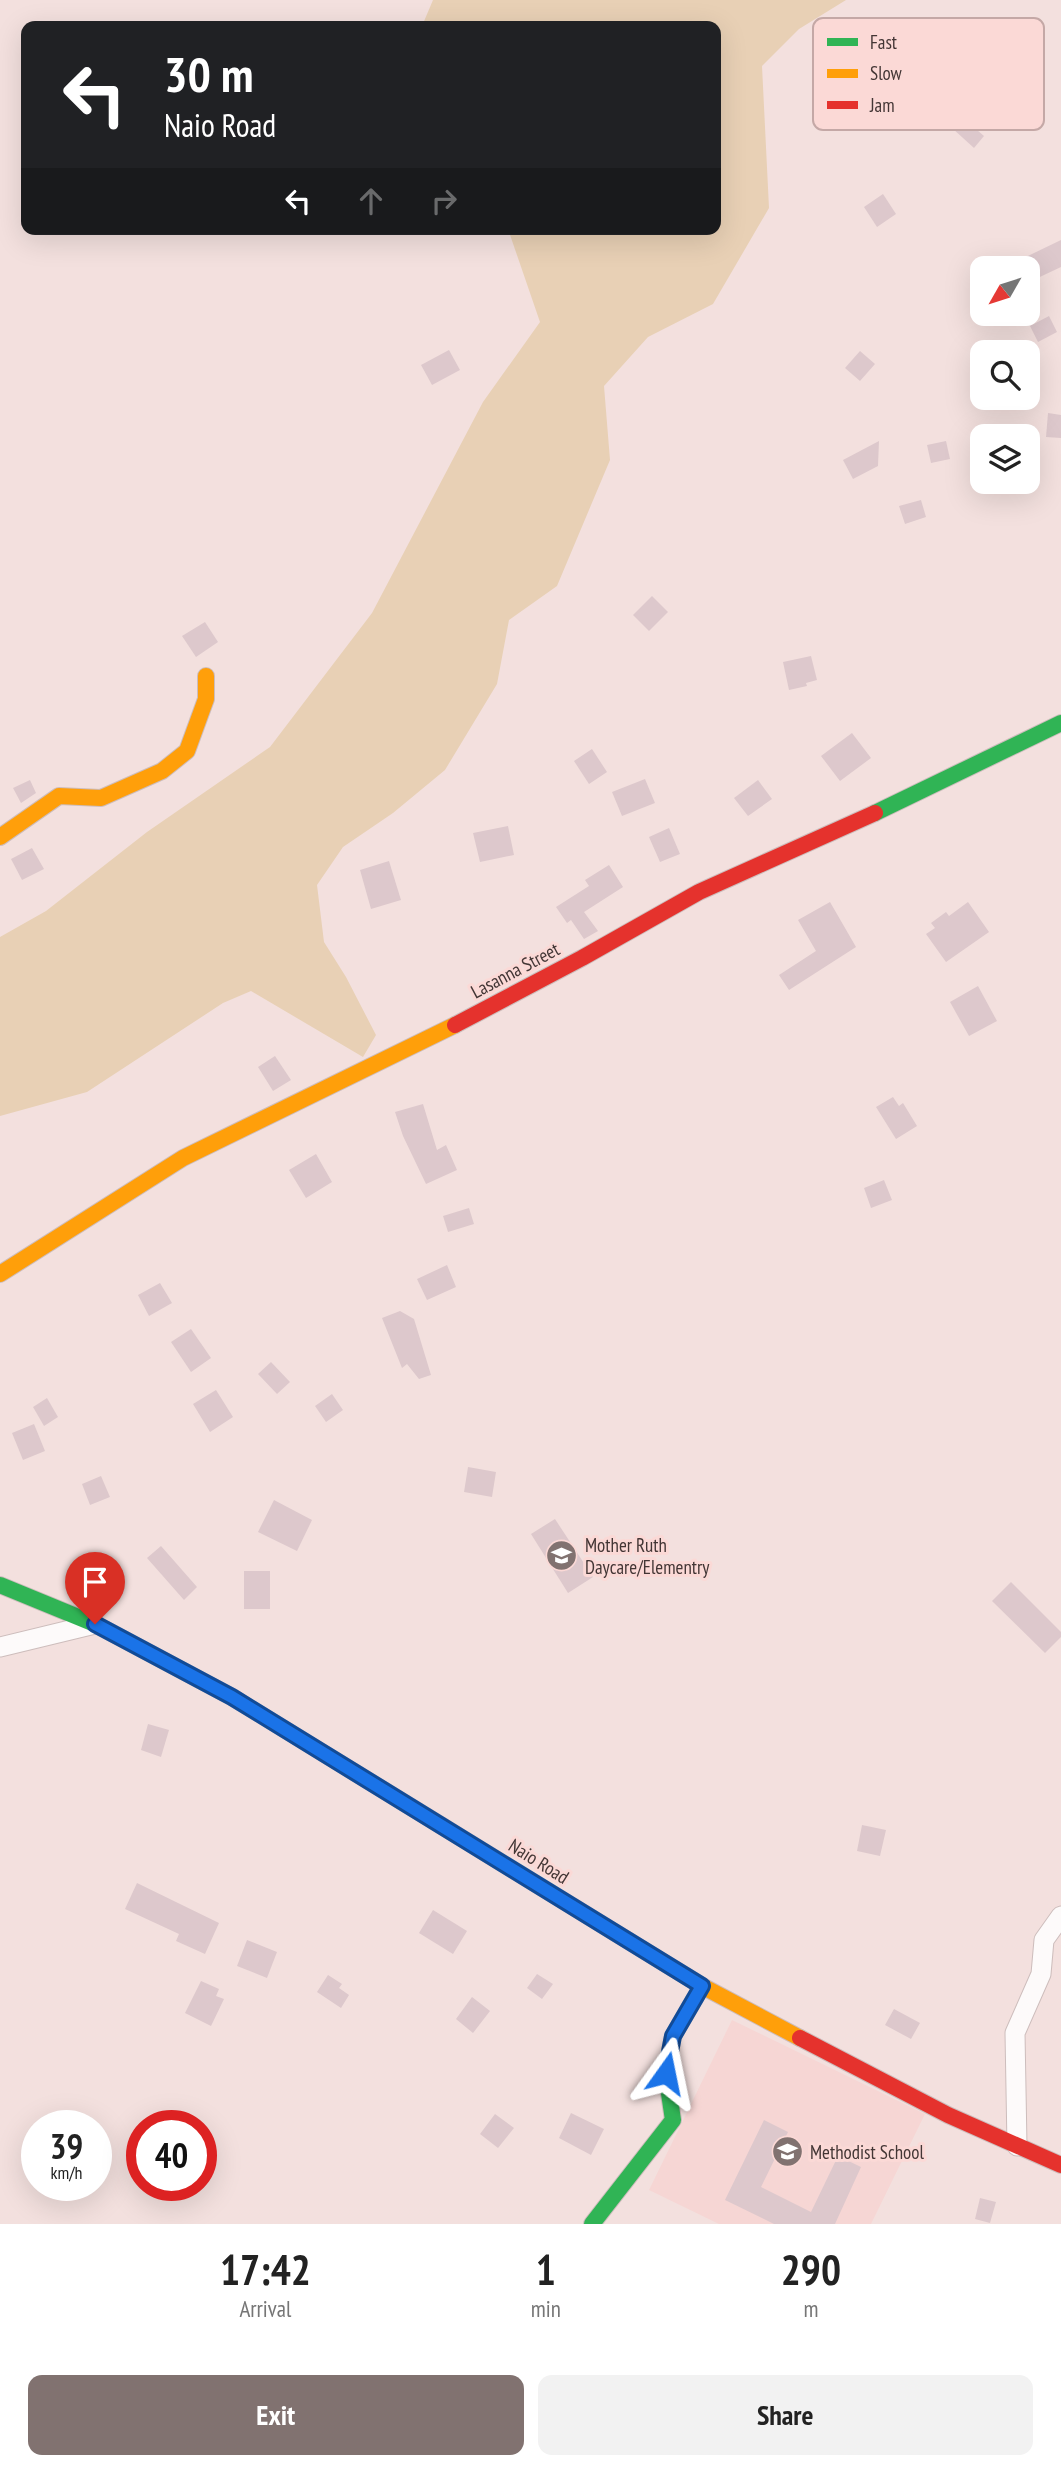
<!DOCTYPE html>
<style>
body{margin:0;font-family:"PT Sans Narrow",sans-serif;background:#f2f2f2;color:#222;height:100vh;display:flex;flex-direction:column;font-size:26px;white-space:nowrap}
*{box-sizing:border-box;margin:0}
p{font-size:23px;color:#767676}
.icon{flex:none;width:38px;height:38px;fill:none;stroke:currentColor;stroke-width:2;stroke-linecap:round;stroke-linejoin:round}
.map{position:relative;height:2224px;overflow:hidden}
.drawer{display:flex;flex-direction:column;background:#fff;flex:1}
.drawer>*{flex:none}
.guide{position:absolute;left:21px;top:21px;width:700px;height:214px;border-radius:14px;box-shadow:0 7px 28px #0002;background:#202124;color:#fff;overflow:hidden}
.needle{width:46px;rotate:231deg}
.controls{position:absolute;left:970px;top:256px;display:grid;gap:14px}
.controls a{display:grid;place-items:center;width:70px;height:70px;border-radius:14px;background:#fff;box-shadow:0 7px 28px #0002;font-size:35px}
.speed{position:absolute;left:21px;top:2110px;display:flex;gap:14px;font-size:35px;font-weight:700;text-align:center}
.speed>*{display:grid;place-content:center;width:91px;height:91px;border-radius:50%;background:#fff;box-shadow:0 7px 28px #0002;line-height:1}
.speed small{font-size:18px;font-weight:400}
.speed .limit{border:10px solid #d22;background:#fff;color:#111}
.pin{position:absolute;display:grid;place-items:center;width:60px;height:60px;color:#fff;margin:-72px -30px;border-radius:50% 50% 50% 0;rotate:-45deg;box-shadow:0 0 7px #0007}
.pin .icon{rotate:45deg}
.me{position:absolute;width:77px;margin:-38px;rotate:12deg;stroke-linejoin:round;filter:drop-shadow(0 0 5px #0008)}
.turn{display:flex;align-items:center;gap:24px;height:147px;padding:0 28px;font-size:32px}
.turn .icon{width:91px;height:91px;stroke-width:2.5}
.turn b{display:block;font-size:49px;line-height:60px}
.lanes{display:flex;align-items:center;height:66px;padding:0 28px;background:#0003;justify-content:center;gap:35px;direction:ltr}
.lanes .off{opacity:.35}
.eta{display:flex;justify-content:space-evenly;align-items:center;height:119px;text-align:center}
.eta b{font-size:42px;font-weight:700;line-height:49px}
.button{display:flex;gap:14px;margin-top:auto;padding:14px 28px}
.button a{flex:1;height:80px;border-radius:14px;background:#817270;color:#fff;font-size:28px;font-weight:700;line-height:80px;text-align:center}
.button a+a{background:#f2f2f2;color:#222}
.map>svg:first-child{display:block}
.built{fill:#f6d6d4}
.green{fill:#e8d0b5}
.building{fill:#ddc8cc}
.lines{fill:none;stroke-linecap:round;stroke-linejoin:round}
.street-casing{stroke:#cdbdbc;stroke-width:21}
.fast-casing{stroke:#cdbdbc;stroke-width:18}
.slow-casing{stroke:#cdbdbc;stroke-width:18}
.jam-casing{stroke:#cdbdbc;stroke-width:18}
.street{stroke:#fdfafa;stroke-width:19}
.fast{stroke:#30b455;stroke-width:16}
.slow{stroke:#ff9f0a;stroke-width:16}
.jam{stroke:#e5322d;stroke-width:16}
.route-casing{stroke:#114b97;stroke-width:18}
.route{stroke:#1a73e8;stroke-width:12}
.labels{text-anchor:middle;stroke-width:6;stroke-linejoin:round;paint-order:stroke}
.street-label{font-size:19px;fill:#433635;stroke:#fbd9d6}
.poi-label{font-size:19px;fill:#433635;stroke:#fbd9d6;text-anchor:start}
.key{fill:#fbd9d6;stroke:#c4a8a6;stroke-width:2}
.key-label{font-size:19px;fill:#433635}
</style>
<div class="map">
<svg width="1061" height="2224" viewBox="0 0 1061 2224">
<rect width="100%" height="100%" fill="#f3e0de"/>
<polygon class="built" points="732,2020 925,2114 871,2224 719,2224 649,2190"/>
<polygon class="green" points="433,0 846,0 799,29 762,66 769,208 713,304 648,337 604,386 610,460 557,586 509,620 497,684 445,770 393,813 343,847 317,885 324,942 346,977 376,1035 363,1057 251,991 223,1003 87,1092 0,1116 0,937 46,911 147,832 270,747 372,613 483,402 540,322 508,229 716,229 716,26 422,26"/>
<g class="building">
<polygon points="962,117 984,136 974,148 952,128"/>
<polygon points="883,194 896,214 877,227 864,207"/>
<polygon points="1061,240 1061,267 1027,283 1027,268 1003,268"/>
<polygon points="1049,316 1057,332 1038,342 1030,326"/>
<polygon points="449,350 460,370 432,385 421,365"/>
<polygon points="860,351 875,364 860,381 845,368"/>
<polygon points="1048,413 1061,415 1061,438 1046,437"/>
<polygon points="879,441 878,466 853,479 843,460"/>
<polygon points="946,441 950,459 931,463 927,445"/>
<polygon points="921,500 926,517 905,524 899,506"/>
<polygon points="652,596 668,612 649,631 633,615"/>
<polygon points="205,622 218,642 196,657 182,636"/>
<polygon points="811,656 817,680 806,683 807,686 789,690 783,662"/>
<polygon points="852,733 871,758 840,781 821,756"/>
<polygon points="592,749 607,772 589,784 574,761"/>
<polygon points="645,779 655,803 622,816 612,792"/>
<polygon points="30,780 36,793 21,803 13,788"/>
<polygon points="758,780 772,799 748,816 734,798"/>
<polygon points="508,826 514,855 480,862 473,833"/>
<polygon points="669,828 680,854 660,862 649,837"/>
<polygon points="32,848 44,869 22,880 11,859"/>
<polygon points="389,861 401,900 371,909 360,870"/>
<polygon points="609,865 623,887 584,912 598,931 584,939 571,920 567,923 556,907 589,886 585,880"/>
<polygon points="830,902 856,947 789,990 779,975 816,951 798,920"/>
<polygon points="968,902 989,932 946,962 926,934 935,928 931,923 946,912 949,916"/>
<polygon points="978,986 997,1021 969,1036 950,1002"/>
<polygon points="275,1056 291,1080 273,1091 258,1067"/>
<polygon points="893,1097 899,1106 903,1103 917,1126 896,1139 876,1107"/>
<polygon points="423,1104 437,1150 446,1145 457,1170 426,1184 403,1136 395,1112"/>
<polygon points="316,1154 332,1182 306,1198 289,1170"/>
<polygon points="884,1180 892,1200 871,1208 864,1188"/>
<polygon points="469,1208 474,1224 448,1232 443,1216"/>
<polygon points="447,1265 456,1287 427,1300 417,1279"/>
<polygon points="160,1283 172,1303 149,1316 138,1295"/>
<polygon points="400,1311 414,1319 431,1375 419,1379 407,1364 402,1368 382,1318"/>
<polygon points="191,1329 211,1358 191,1372 171,1342"/>
<polygon points="271,1362 290,1382 277,1394 258,1374"/>
<polygon points="216,1390 233,1417 210,1432 193,1404"/>
<polygon points="332,1394 343,1410 326,1422 315,1406"/>
<polygon points="47,1398 58,1417 44,1426 33,1407"/>
<polygon points="34,1424 45,1451 23,1460 12,1433"/>
<polygon points="468,1467 496,1472 492,1497 464,1492"/>
<polygon points="101,1476 110,1497 90,1505 82,1484"/>
<polygon points="274,1500 312,1520 297,1551 258,1532"/>
<polygon points="555,1519 593,1577 568,1593 531,1534"/>
<polygon points="161,1546 197,1587 184,1600 147,1558"/>
<rect x="244" y="1571" width="26" height="38"/>
<polygon points="1011,1582 1061,1632 1061,1637 1045,1653 992,1601"/>
<polygon points="148,1724 169,1730 161,1757 141,1750"/>
<polygon points="862,1825 886,1830 880,1856 857,1851"/>
<polygon points="137,1883 219,1923 205,1954 176,1941 179,1934 125,1909"/>
<polygon points="433,1910 467,1931 453,1954 419,1933"/>
<polygon points="247,1940 277,1952 267,1978 237,1966"/>
<polygon points="537,1974 553,1984 542,1999 527,1988"/>
<polygon points="328,1975 342,1984 339,1988 349,1995 341,2008 317,1992"/>
<polygon points="201,1981 219,1989 216,1996 224,1999 211,2026 185,2013"/>
<polygon points="472,1997 490,2011 473,2033 456,2019"/>
<polygon points="894,2009 920,2023 911,2039 885,2025"/>
<polygon points="571,2113 604,2129 591,2155 559,2138"/>
<polygon points="495,2114 514,2128 498,2148 480,2134"/>
<polygon points="764,2120 788,2132 761,2187 811,2212 838,2156 861,2167 835,2224 774,2224 725,2200"/>
<polygon points="980,2198 996,2202 990,2223 975,2219"/>
</g>
<g class="lines">
<defs>
<g id="street">
<polyline points="0,1647 95,1624"/>
<polyline points="1017,2146 1015,2033 1041,1974 1044,1940 1061,1916"/>
</g>
<g id="fast">
<polyline points="875,813 1061,723"/>
<polyline points="0,1585 95,1624 232,1697 442,1826"/>
<polyline points="592,2224 673,2120 666,2073 673,2036 702,1986"/>
</g>
<g id="slow">
<polyline points="0,837 59,796 101,798 162,771 187,751 206,699 206,676"/>
<polyline points="0,1274 183,1158 455,1025"/>
<polyline points="442,1826 702,1986 800,2038"/>
</g>
<g id="jam">
<polyline points="455,1025 582,958 699,892 875,813"/>
<polyline points="800,2038 948,2115 1061,2165"/>
</g>
</defs>
<use href="#street" class="street-casing"/>
<use href="#fast" class="fast-casing"/>
<use href="#slow" class="slow-casing"/>
<use href="#jam" class="jam-casing"/>
<use href="#street" class="street"/>
<use href="#fast" class="fast"/>
<use href="#slow" class="slow"/>
<use href="#jam" class="jam"/>
</g>
<g class="lines">
<defs>
<polyline id="route" points="95,1624 232,1697 702,1986 673,2036 666,2073"/>
</defs>
<use href="#route" class="route-casing"/>
<use href="#route" class="route"/>
</g>
<defs>
<symbol id="school-disc" viewBox="-11 -11 22 22"><circle r="9.5" fill="#817270" stroke="#fbd9d6"/><path d="M0-5L7-2L0 1L-7-2ZM-4 1L0 2.5L4 1V4Q0 6-4 4Z" fill="#fff"/></symbol>
</defs>
<g fill-rule="evenodd">
<use href="#school-disc" x="544" y="1538" width="35" height="35"/>
<use href="#school-disc" x="770" y="2134" width="35" height="35"/>
</g>
<g class="labels">
<g class="street-label">
<text transform="translate(515 970) rotate(-28)" y="7">Lasanna Street</text>
<text transform="translate(539 1861) rotate(32)" y="7">Naio Road</text>
</g>
<g class="poi-label">
<text x="585" y="1552">Mother Ruth<tspan x="585" dy="22">Daycare/Elementry</tspan></text>
<text x="810" y="2159">Methodist School</text>
</g>
</g>
<rect x="813" y="18" width="231" height="112" rx="10" class="key"/>
<rect x="827" y="38" width="31" height="8" fill="#30b455"/>
<rect x="827" y="69" width="31" height="9" fill="#ff9f0a"/>
<rect x="827" y="101" width="31" height="8" fill="#e5322d"/>
<g class="key-label">
<text x="870" y="49">Fast</text>
<text x="870" y="80">Slow</text>
<text x="870" y="112">Jam</text>
</g>
</svg>
<div class="controls">
<a><svg class="needle" viewBox="-14 -14 28 28"><path d="M0-13l5 13h-10z" fill="#e53935"/><path d="M0 13l5-13h-10z" fill="#767676"/></svg></a>
<a><svg class="icon" aria-label="search" viewBox="0 0 24 24"><circle cx="10" cy="10" r="6"/><path d="M15 15l6 6"/></svg></a>
<a><svg class="icon" aria-label="layers" viewBox="0 0 24 24"><path d="M12 4l9 5-9 5-9-5zM3 14l9 5 9-5"/></svg></a>
</div>
<div class="speed"><div>39<small>km/h</small></div><div class="limit">40</div></div>
<div class="pin" style="left:95px;top:1624px;background:#d93025"><svg class="icon" aria-label="arrive" viewBox="0 0 24 24"><path d="M6 21V4h12l-3 4 3 4H6"/></svg></div>
<svg class="me" style="left:666px;top:2073px" viewBox="-20 -20 40 40"><path d="M0-17L14 15 0 8-14 15z" fill="#1a73e8" stroke="#fff" stroke-width="4"/></svg>
<div class="guide">
<div class="turn"><svg class="icon" aria-label="left" viewBox="0 0 24 24"><path d="M17 20v-9H6M10 6l-5 5 5 5"/></svg><div><b>30 m</b>Naio Road</div></div>
<div class="lanes"><svg class="icon" aria-label="left" viewBox="0 0 24 24"><path d="M17 20v-9H6M10 6l-5 5 5 5"/></svg><svg class="icon off" aria-label="ahead" viewBox="0 0 24 24"><path d="M12 20V5M6 11l6-6 6 6"/></svg><svg class="icon off" aria-label="right" viewBox="0 0 24 24"><path d="M7 20v-9h11M14 6l5 5-5 5"/></svg></div>
</div>
</div>
<section class="drawer">
<div class="eta">
<div><b>17:42</b><p>Arrival</p></div>
<div><b>1</b><p>min</p></div>
<div><b>290</b><p>m</p></div>
</div>
<div class="button"><a>Exit</a><a>Share</a></div>
</section>
